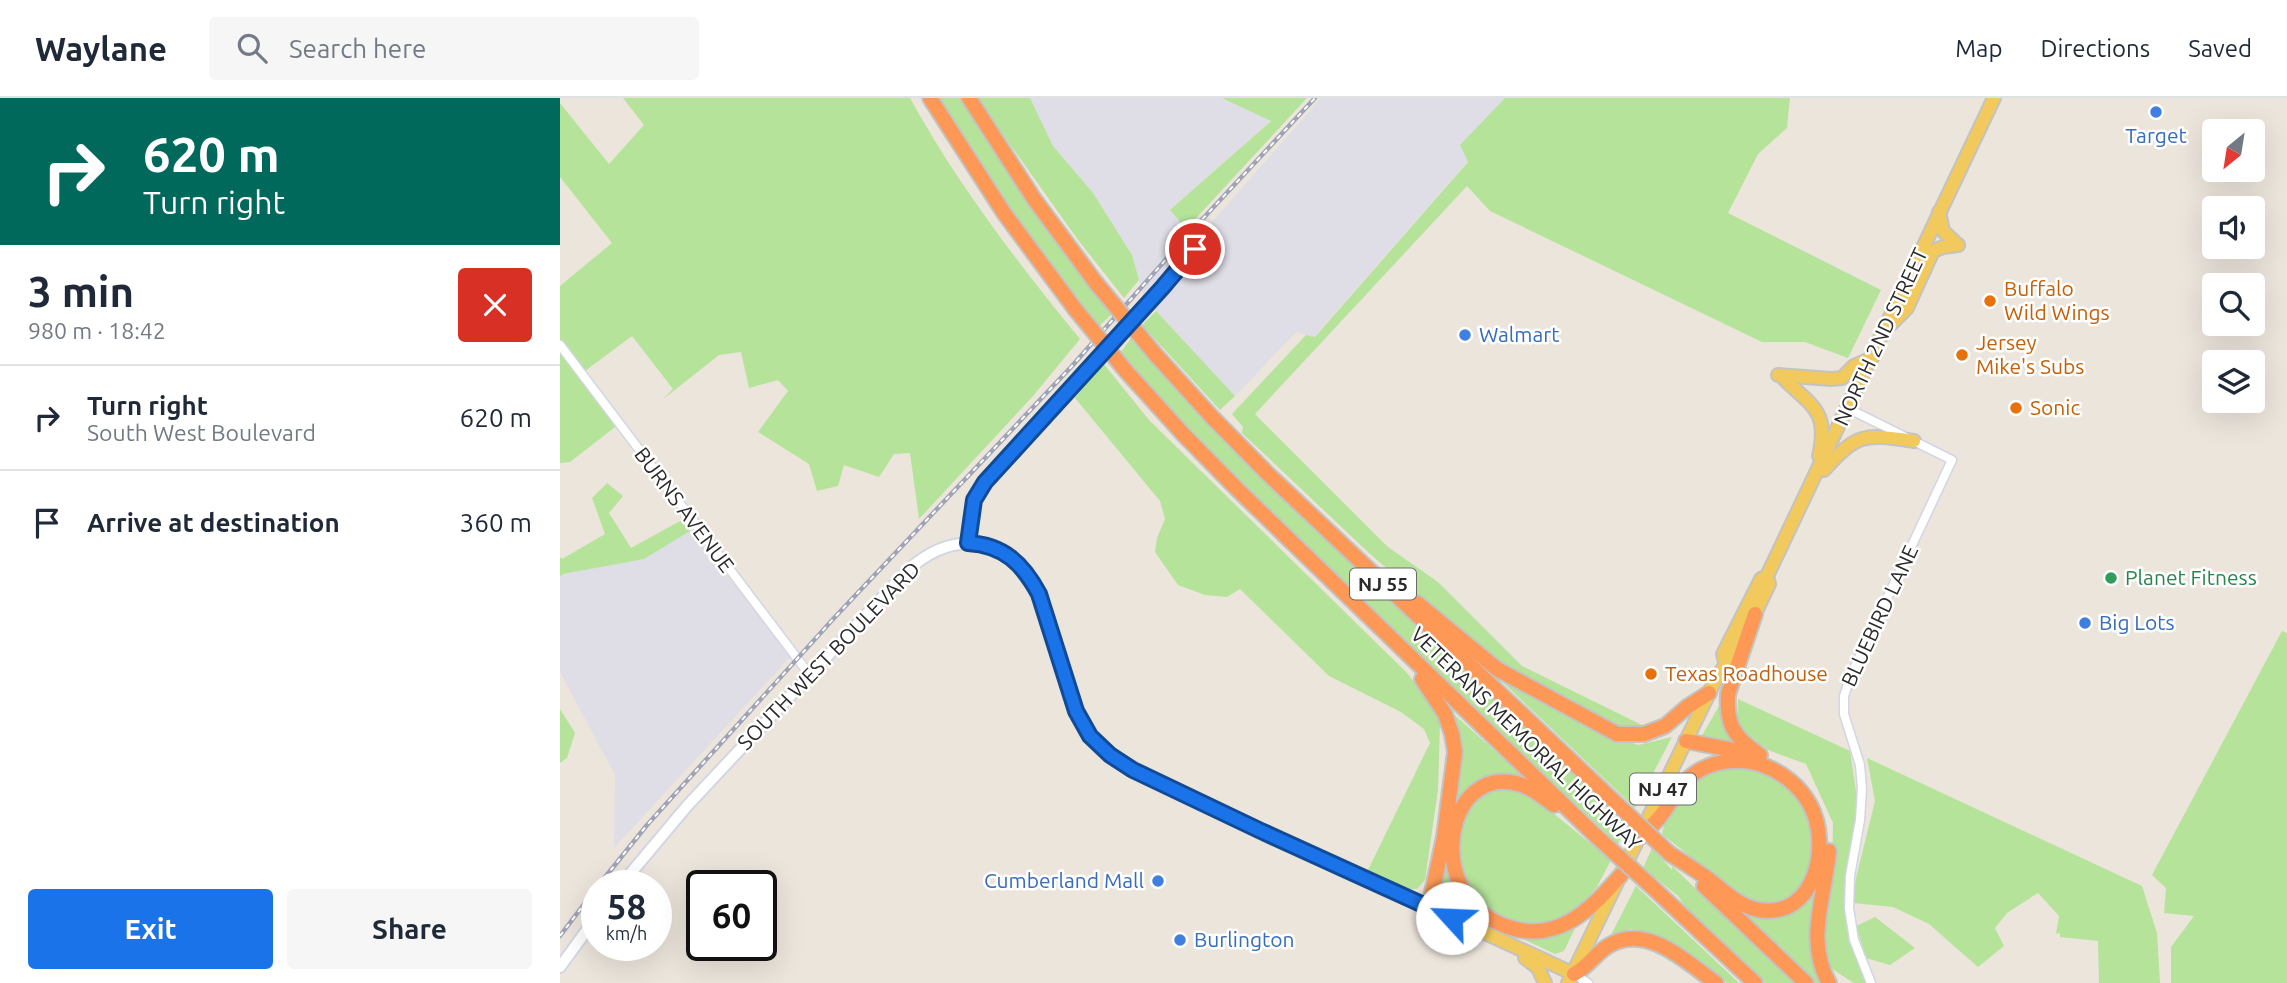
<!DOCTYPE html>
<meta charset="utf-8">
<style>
body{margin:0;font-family:Ubuntu,sans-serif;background:#f6f6f7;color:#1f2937;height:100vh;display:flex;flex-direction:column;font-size:26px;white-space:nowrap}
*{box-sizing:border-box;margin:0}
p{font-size:23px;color:#747a83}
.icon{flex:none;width:38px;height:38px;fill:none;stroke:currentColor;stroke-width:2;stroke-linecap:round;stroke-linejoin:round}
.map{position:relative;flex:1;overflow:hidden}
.details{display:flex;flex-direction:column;background:#fff;width:560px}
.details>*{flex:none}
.banner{background:#00695c;color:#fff;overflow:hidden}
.needle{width:46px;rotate:210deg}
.fabs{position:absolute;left:1642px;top:21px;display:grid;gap:14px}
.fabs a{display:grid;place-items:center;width:63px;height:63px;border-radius:7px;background:#fff;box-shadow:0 7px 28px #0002;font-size:35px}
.speed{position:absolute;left:21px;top:772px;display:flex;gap:14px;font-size:35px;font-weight:700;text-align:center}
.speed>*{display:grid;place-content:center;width:91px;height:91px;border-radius:50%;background:#fff;box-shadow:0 7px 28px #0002;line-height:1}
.speed small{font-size:18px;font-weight:400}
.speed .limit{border:4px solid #111;border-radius:10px;background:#fff;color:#111}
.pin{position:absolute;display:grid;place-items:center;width:60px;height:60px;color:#fff;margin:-30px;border:4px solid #fff;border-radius:50%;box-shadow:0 2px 7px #0007}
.me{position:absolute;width:77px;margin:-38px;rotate:295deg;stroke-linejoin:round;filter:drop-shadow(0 0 5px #0008)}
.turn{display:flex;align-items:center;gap:24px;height:147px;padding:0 28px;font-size:32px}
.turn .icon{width:91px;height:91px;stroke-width:2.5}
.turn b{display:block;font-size:49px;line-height:60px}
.round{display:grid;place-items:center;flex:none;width:74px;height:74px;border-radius:7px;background:#f6f6f7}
.overview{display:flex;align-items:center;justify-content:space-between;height:119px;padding:0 28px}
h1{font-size:42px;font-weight:700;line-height:52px}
.primary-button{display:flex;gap:14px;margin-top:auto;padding:14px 28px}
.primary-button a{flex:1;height:80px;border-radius:7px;background:#1a73e8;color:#fff;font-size:28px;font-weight:700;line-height:80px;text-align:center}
.primary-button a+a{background:#f6f6f7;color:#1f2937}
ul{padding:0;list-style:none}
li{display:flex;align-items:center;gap:21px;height:105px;padding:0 28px;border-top:2px solid #e0e1e3}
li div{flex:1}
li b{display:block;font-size:26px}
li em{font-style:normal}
header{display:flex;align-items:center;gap:42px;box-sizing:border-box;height:98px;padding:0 35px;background:#fff;border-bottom:2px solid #e0e1e3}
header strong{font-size:33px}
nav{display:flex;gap:38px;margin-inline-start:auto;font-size:24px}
.search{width:490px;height:63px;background:#f6f6f7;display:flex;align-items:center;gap:18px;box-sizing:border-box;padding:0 24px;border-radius:7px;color:#747a83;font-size:26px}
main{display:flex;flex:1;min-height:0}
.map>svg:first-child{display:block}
.industrial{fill:#dfdde5}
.green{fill:#b5e399}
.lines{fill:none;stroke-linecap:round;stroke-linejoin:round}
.street-casing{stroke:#d2d6e3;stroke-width:11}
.secondary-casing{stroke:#d2d6e3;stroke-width:14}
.primary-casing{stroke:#c3c3c3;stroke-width:16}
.highway-casing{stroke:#c3c3c3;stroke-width:18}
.street{stroke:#fff;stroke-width:8}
.secondary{stroke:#fff;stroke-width:10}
.primary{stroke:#f1c95d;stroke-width:12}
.highway{stroke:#fe9856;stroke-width:14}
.rail-casing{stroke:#9fa3b5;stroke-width:4.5}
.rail{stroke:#fff;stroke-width:2;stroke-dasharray:5;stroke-linecap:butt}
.highway-bridge-casing{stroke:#c3c3c3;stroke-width:18;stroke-linecap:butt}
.highway-bridge{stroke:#fe9856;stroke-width:14}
.route-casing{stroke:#114b97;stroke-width:18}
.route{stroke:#1a73e8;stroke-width:12}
.shop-dot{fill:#3f7fe0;stroke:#fff;stroke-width:2.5}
.food-dot{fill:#e8710a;stroke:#fff;stroke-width:2.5}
.leisure-dot{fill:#2e9e5b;stroke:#fff;stroke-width:2.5}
.labels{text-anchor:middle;stroke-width:5;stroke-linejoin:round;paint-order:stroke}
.shield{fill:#fff;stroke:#6a6a6a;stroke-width:2}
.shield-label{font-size:19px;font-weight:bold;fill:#2a2a2a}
.shop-label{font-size:21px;fill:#366cbe;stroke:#fff;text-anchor:start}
.food-label{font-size:21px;fill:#c56008;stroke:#fff;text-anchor:start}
.street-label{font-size:21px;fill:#2a2a2a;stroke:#fff}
.leisure-label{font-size:21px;fill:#27864d;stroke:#fff;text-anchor:start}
</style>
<header>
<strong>Waylane</strong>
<div class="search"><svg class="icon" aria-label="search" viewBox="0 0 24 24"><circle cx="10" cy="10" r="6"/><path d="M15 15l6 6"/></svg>Search here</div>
<nav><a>Map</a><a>Directions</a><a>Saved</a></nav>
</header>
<main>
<section class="details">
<div class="banner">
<div class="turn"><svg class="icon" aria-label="right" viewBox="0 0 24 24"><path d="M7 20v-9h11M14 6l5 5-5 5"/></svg><div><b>620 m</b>Turn right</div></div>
</div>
<div class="overview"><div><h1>3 min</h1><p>980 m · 18:42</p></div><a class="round" style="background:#d93025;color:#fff"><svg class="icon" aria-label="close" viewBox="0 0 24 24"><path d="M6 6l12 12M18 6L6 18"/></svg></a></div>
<ul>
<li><svg class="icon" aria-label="right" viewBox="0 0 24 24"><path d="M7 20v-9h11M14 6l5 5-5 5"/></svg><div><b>Turn right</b><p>South West Boulevard</p></div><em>620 m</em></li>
<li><svg class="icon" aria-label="arrive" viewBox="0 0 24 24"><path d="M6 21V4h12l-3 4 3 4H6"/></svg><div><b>Arrive at destination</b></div><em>360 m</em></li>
</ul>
<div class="primary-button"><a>Exit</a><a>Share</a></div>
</section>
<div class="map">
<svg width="1727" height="885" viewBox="0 0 1727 885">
<rect width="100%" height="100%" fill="#ece5dc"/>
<g class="industrial">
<polygon points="470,0 662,0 711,22 610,112 637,141 761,0 945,0 900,47 908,63 754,239 736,234 675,298 584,200 572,157 533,95 493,48"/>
<polygon points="130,433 232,557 54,750 55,677 0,574 0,479 3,476 84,461"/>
</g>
<g class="green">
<path d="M63 0H350C397 86 458 165 520 241L473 298 359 421 350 355 334 356 319 379 284 367 278 388 257 393 249 366 198 334 228 293 218 282 189 290 181 254 159 257 102 302 113 291 72 238 21 276 59 326 10 364 0 365V188L52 145 0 79V5L49 66 84 27Z"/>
<polygon points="374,0 403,0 551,217 538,229 495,179"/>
<polygon points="417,0 470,0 493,48 533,95 572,157 579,182 564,200 518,142"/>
<polygon points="662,0 747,0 626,131 610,112 711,23"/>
<polygon points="945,0 1230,0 1227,30 1198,56 1168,115 1321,192 1288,260 1245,244 1202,244 930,113 907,88 695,316 828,449 878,484 962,568 1088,630 1060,630 934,562 810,456 682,335 683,329 672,316 746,237 755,239 908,64 900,47"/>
<polygon points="596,213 675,298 660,312 582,227"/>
<polygon points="571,240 674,353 1051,709 1037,708 1065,727 1058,746 746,452 598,303 559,257"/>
<polygon points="543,265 589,322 847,575 877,613 880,626 878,692 865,782 857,791 845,791 808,772 870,645 864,631 841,614 769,578 680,491 667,499 645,497 618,487 595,454 597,440 605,421 600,403 515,300"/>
<polygon points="47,385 63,398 49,415 71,450 122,422 130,433 84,461 3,476 0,479 0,459 2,461 45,436 32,400"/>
<polygon points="1722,533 1727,535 1727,885 1611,885 1611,849 1634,818 1604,815 1606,790 1592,777"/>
<polygon points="933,575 1028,629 1078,647 1112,639 1075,710"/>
<polygon points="1178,601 1290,653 1298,707 1288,761 1284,812 1290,843 1308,885 1294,885 1272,871 1262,854 1264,824 1272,769 1273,725 1246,666 1208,652 1177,628"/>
<polygon points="1162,603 1176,646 1140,641"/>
<polygon points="0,611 15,635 7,660 0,665"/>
<polygon points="890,613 970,684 951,680 891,717 901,645"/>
<polygon points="1307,660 1582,788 1597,835 1600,885 1539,885 1538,843 1500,839 1500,835 1496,836 1499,818 1478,795 1447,815 1435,830 1444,848 1418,869 1369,826 1333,809 1293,805 1296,780 1315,703"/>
<polygon points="1188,667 1214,677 1237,695 1250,723 1254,755 1247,783 1229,800 1211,807 1185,802 1102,736 1105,723 1128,684 1157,671"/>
<polygon points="941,689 967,694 1051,762 1037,789 1011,819 991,827 962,829 932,818 902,786 898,739 907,716 922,698"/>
<polygon points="1092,750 1112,772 1112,768 1235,885 1205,885 1129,814 1118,798 1083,770"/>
<polygon points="886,755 921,820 877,801"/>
<polygon points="1259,787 1251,818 1250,856 1264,885 1254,885 1179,814 1230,814"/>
<polygon points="1076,788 1179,885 1167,885 1096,837 1071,831 1051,837"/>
<polygon points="1315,819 1355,850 1330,867 1306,860 1296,828"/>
<polygon points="1016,828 1004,853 995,856 963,841"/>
</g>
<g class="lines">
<defs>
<g id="street">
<polyline points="0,247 249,576"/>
<polyline points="1287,310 1392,362 1291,577 1284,598 1284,616 1300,667 1302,691 1300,722 1290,778 1289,810 1294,842 1311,885"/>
<polyline points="408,445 414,402 425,384 602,190 635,151"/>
<polyline points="1014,876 1028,885"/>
</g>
<g id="secondary">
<path d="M60 788 127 708 349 471C397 429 450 440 479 496L516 613 530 638 550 657 574 672 701 733 804 782 869 809"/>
<polyline points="0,869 37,818"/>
</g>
<g id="primary">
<polyline points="1379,114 1383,133 1398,147"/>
<polyline points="1331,226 1347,210 1373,153 1383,149 1398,147"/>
<polyline points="1218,277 1271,281 1282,280 1294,268 1312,260"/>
<path d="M1224 281C1253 309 1269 313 1259 358"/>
<path d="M1264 372C1298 334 1305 336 1354 343"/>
<polyline points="1191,524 1209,486 1207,478"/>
<polyline points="1165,564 1163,556 1201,481 1207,478 1434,0"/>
<polyline points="869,809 1014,876"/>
<polyline points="965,860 978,870 985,885"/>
<path d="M1008 885 1153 587C1162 570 1173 557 1182 540"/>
</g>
<g id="highway">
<polyline points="370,0 444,115 515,211"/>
<polyline points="409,0 474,101 536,185"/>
<polyline points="595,256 651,318 708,376 1059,708"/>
<polyline points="566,273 623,336 677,391 1036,738"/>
<polyline points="857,505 937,571 1057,636 1084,636 1105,628 1127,609 1149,595"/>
<path d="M1195 516 1168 596C1166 625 1173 638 1196 654"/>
<polyline points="862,581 885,616 892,636 895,654 884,739 869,809"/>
<polyline points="1126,643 1200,657"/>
<path d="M994 707C984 700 974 691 962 687 885 661 860 799 948 829 998 846 1031 811 1061 777"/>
<path d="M1080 739C1086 733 1093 727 1099 720 1113 703 1119 684 1140 672 1158 662 1182 660 1202 667 1222 674 1240 688 1250 707 1271 745 1257 821 1199 812 1176 808 1160 788 1141 776 1131 769 1120 762 1110 756"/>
<path d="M1269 753C1265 798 1245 843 1269 885"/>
<polyline points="1090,787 1195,885"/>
<polyline points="1144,788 1246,885"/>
<path d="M1014 876C1029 868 1034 857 1048 848 1086 824 1126 864 1156 885"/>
</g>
</defs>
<use href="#street" class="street-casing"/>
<use href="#secondary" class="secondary-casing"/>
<use href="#primary" class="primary-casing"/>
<use href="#highway" class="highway-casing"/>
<use href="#street" class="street"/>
<use href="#secondary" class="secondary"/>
<use href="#primary" class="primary"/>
<use href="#highway" class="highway"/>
<defs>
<g id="rail">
<polyline points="38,788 87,727 275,519 512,268 623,142 755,0"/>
<polyline points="0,838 37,789"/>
</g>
</defs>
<use href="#rail" class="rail-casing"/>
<use href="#rail" class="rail"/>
<defs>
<g id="highway-bridge">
<polyline points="536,185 595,256"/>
<polyline points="515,211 566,273"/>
<polyline points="1059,708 1110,756"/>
<polyline points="1036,738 1090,787"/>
</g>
</defs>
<use href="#highway-bridge" class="highway-bridge-casing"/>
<use href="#highway-bridge" class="highway-bridge"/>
</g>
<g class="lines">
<defs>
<path id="route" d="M635 151 602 190 425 384 414 402 408 445C444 447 463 466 479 496L516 613 530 638 550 657 573 672 701 733 892 820"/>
</defs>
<use href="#route" class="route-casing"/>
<use href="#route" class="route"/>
</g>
<g class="shop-dot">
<circle cx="1596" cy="14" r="7"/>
<circle cx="905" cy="237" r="7"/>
<circle cx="1525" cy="525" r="7"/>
<circle cx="598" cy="783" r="7"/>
<circle cx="620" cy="842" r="7"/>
</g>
<g class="food-dot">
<circle cx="1430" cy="203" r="7"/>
<circle cx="1402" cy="257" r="7"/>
<circle cx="1456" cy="310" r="7"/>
<circle cx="1091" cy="576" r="7"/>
</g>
<circle class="leisure-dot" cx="1551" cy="480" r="7"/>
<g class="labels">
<g class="shield">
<rect x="790" y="470.5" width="66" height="31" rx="5"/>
<rect x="1070" y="675.5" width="66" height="31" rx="5"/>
</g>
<g class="shield-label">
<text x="823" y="493">NJ 55</text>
<text x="1103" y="698">NJ 47</text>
</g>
<g class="shop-label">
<text x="1596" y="45" text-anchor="middle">Target</text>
<text x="919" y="244">Walmart</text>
<text x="1539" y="532">Big Lots</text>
<text x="584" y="790" text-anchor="end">Cumberland Mall</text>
<text x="634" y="849">Burlington</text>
</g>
<g class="food-label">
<text x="1444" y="198">Buffalo<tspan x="1444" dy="24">Wild Wings</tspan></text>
<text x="1416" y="252">Jersey<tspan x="1416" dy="24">Mike's Subs</tspan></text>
<text x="1470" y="317">Sonic</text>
<text x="1105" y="583">Texas Roadhouse</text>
</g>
<g class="street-label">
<text transform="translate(1321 239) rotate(-65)" y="7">NORTH 2ND STREET</text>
<text transform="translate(124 412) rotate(53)" y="7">BURNS AVENUE</text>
<text transform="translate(1320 518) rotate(-65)" y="7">BLUEBIRD LANE</text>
<text transform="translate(269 558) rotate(-46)" y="7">SOUTH WEST BOULEVARD</text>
<text transform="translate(966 641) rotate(44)" y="7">VETERANS MEMORIAL HIGHWAY</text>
</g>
<g class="leisure-label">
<text x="1565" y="487">Planet Fitness</text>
</g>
</g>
</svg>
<div class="fabs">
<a><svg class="needle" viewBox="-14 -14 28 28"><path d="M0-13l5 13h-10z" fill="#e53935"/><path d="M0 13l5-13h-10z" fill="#747a83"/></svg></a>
<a><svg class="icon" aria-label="sound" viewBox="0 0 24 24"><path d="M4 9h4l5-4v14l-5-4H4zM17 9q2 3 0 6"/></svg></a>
<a><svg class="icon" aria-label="search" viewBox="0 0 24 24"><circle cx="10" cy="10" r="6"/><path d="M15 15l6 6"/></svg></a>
<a><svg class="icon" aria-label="layers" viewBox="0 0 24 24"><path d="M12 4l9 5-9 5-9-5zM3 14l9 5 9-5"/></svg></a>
</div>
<div class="speed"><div>58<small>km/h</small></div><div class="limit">60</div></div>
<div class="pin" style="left:635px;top:151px;background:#d93025"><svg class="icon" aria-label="arrive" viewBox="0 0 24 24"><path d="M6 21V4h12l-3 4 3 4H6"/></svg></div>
<svg class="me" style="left:892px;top:820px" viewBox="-20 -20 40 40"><circle r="19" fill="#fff"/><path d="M0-13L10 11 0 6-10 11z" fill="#1a73e8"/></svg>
</div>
</main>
